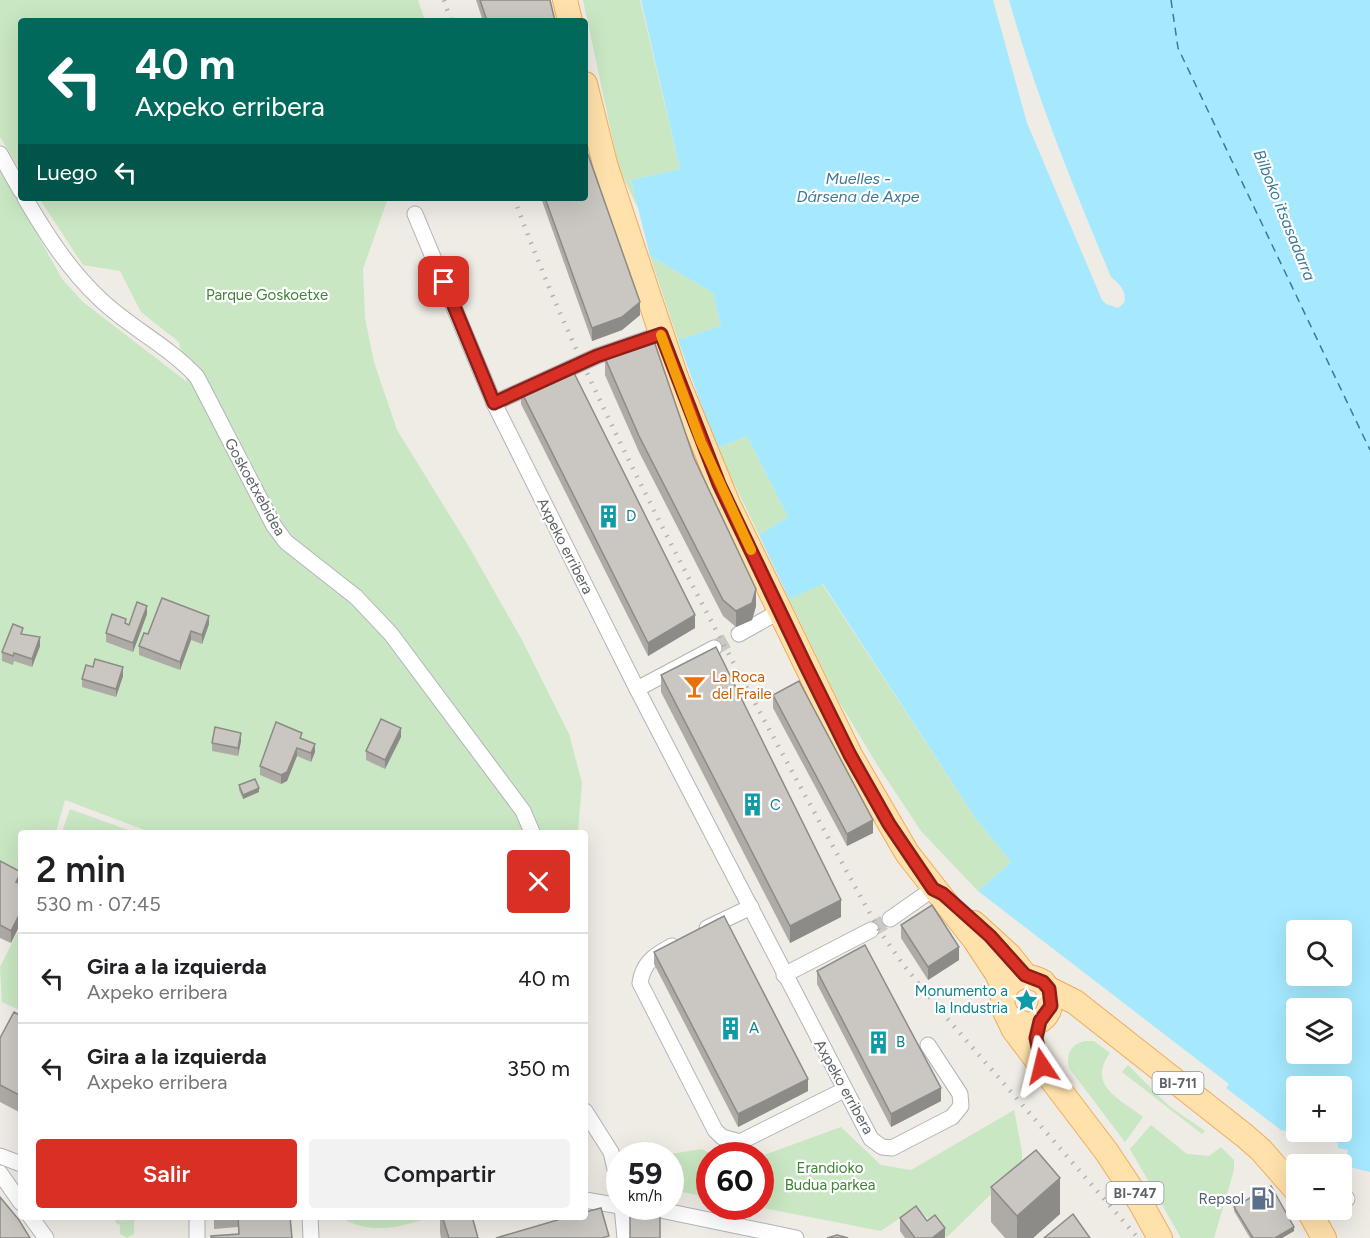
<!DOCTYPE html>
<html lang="es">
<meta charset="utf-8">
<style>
body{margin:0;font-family:Figtree,sans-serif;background:#f2f2f2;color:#202124;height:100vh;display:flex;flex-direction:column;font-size:22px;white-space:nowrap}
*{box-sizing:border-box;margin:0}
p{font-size:20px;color:#757577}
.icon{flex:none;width:33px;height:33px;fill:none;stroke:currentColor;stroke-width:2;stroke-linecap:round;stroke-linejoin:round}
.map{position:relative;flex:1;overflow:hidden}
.drawer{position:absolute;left:18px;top:830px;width:570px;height:390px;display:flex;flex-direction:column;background:#fff;border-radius:6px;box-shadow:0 6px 24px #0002}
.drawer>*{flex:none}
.guide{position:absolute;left:18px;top:18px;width:570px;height:183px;border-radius:6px;box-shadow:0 6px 24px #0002;background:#00695c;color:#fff;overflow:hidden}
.fabs{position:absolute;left:1286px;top:920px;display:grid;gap:12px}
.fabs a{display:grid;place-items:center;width:66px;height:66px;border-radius:6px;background:#fff;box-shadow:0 6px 24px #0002;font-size:30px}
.speed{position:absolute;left:606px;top:1142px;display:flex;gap:12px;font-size:30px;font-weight:700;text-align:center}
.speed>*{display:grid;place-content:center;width:78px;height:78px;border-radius:50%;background:#fff;box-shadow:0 6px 24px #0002;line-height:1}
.speed small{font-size:15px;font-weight:400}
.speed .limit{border:9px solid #d22;background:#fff;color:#111}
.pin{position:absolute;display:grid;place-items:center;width:51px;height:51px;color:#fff;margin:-26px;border-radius:12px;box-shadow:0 3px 9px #0006}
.me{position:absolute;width:66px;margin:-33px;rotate:350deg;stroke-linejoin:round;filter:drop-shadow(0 0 4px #0008)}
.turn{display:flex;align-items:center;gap:21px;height:126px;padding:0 18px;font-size:27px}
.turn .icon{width:78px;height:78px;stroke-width:2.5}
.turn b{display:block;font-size:42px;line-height:51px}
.then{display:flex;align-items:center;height:57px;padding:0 18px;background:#0003;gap:12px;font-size:22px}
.round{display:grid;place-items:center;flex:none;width:63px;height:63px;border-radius:6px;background:#f2f2f2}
.overview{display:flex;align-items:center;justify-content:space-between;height:102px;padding:0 18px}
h1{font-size:36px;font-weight:600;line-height:45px}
.primary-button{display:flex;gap:12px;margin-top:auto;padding:12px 18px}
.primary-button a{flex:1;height:69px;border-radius:6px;background:#d93025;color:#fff;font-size:24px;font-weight:600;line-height:69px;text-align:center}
.primary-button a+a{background:#f2f2f2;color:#202124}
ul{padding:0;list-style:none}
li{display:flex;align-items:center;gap:18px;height:90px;padding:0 18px;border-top:2px solid #e0e0e0}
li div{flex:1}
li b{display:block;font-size:22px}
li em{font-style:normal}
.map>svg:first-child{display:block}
.green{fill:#c9e7c2}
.water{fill:#a6e9ff;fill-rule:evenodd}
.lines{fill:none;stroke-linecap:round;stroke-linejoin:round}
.ferry{stroke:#3a7997;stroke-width:1.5;stroke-dasharray:8 6;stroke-linecap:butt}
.street-tunnel{stroke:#cac9c5;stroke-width:15;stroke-dasharray:15 8;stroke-linecap:butt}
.street-casing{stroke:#b1b5b8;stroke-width:17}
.primary-casing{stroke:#f2ab5c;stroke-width:26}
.street{stroke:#fff;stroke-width:15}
.primary{stroke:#ffe1ab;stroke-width:24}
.rail{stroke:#b2b3b4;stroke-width:4.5;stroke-dasharray:1.5 8;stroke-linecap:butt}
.wall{fill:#aeaaa6}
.shaded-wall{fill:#8d8b87}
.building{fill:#cac6c1;stroke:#8d8b87;stroke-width:1.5}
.route-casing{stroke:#8d1f18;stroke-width:15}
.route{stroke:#d93025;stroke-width:10}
.slow{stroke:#f59e0b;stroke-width:10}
.labels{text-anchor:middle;stroke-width:4.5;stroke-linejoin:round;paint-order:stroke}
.shield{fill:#fff;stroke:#8e9294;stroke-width:1.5}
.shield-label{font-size:14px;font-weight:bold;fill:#5d6366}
.park-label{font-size:15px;fill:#408535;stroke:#fff}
.street-label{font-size:15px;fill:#5d6366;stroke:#fff}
.culture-label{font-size:15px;fill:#0d838f;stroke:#fff;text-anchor:start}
.food-label{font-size:15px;fill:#c56008;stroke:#fff;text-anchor:start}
.service-label{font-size:15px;fill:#4e5e75;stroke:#fff;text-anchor:end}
.water-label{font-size:16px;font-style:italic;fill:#3a7997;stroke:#fff}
</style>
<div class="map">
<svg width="1370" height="1238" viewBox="0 0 1370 1238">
<rect width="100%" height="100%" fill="#efebe5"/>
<g class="green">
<polygon points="0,0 418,0 425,21 21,21 21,172 0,137"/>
<polygon points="583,0 640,0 680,169 631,180 640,212 619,169"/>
<polygon points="0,168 62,279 83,302 187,382 179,342 141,312 120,271 83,265 39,198 388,198 363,269 365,318 374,362 397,430 468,545 522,640 569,734 582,783 578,832 150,832 65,800 56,832 21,832 21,872 0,861"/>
<polygon points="650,256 713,293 721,326 678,340"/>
<polygon points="747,436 788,517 759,535 717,448"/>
<polygon points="822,584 976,819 1011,862 978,891 921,831 878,766 838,700 789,599"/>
<polygon points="70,809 125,829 134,832 62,832"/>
<polygon points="21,925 21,1011 2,1002 0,967"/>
<path d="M1085 1041H1094L1110 1053C1086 1086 1121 1099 1143 1117L1125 1142 1069 1068C1066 1054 1071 1044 1085 1041Z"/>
<polygon points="1128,1065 1169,1106 1205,1131 1202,1134 1122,1072"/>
<polygon points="1014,1110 1022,1151 1022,1164 947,1237 916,1207 881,1231 753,1206 760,1206 761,1156 841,1127 881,1165 911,1170"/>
<polygon points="1151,1125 1187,1154 1209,1156 1221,1147 1234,1160 1234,1170 1214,1238 1181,1238 1130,1149"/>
<polygon points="702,1149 713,1155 710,1155 709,1197 671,1190 670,1155 664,1155"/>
<polygon points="104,1217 141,1217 134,1221 134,1234 127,1238 120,1234 120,1225 116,1223 114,1217"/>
<path d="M340 1217H430C400 1228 369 1235 340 1217Z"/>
</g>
<path class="water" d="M641 0H993L1027 123 1102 300 1106 304 1118 308 1124 303C1127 291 1120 285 1111 277 1073 186 1036 96 1009 0H1370V1172L1345 1166 1348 1150 1338 1148V1143L1281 1130 1226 1088 1229 1084 978 891 1011 862 976 819 823 584 789 599 759 535 788 517 747 436 717 448 678 340 721 326 713 293 650 256 631 180 680 169ZM1296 930H1341V975H1296ZM1296 1008H1341V1053H1296ZM1296 1086H1341V1131H1296Z"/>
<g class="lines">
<polyline class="ferry" points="1171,0 1178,48 1370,450"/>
<g class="street-tunnel">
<polyline points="714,648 739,634"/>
<polyline points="871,930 890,919"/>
</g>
<defs>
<g id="street">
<polyline points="0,154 21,191"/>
<path d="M25 198C46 234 69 270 100 299 130 328 169 346 197 377L274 526 286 542 356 597 391 634 523 811 532 832"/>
<polyline points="415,214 494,403"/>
<polyline points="661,334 597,356 494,403 637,689 871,1139 882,1147 892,1148 952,1117 961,1106 960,1094 928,1045"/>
<polyline points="739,634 780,611"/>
<polyline points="637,689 714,648"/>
<polyline points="890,919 933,889"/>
<polyline points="707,928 751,907"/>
<path d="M672 946C655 955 643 962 640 983L715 1130 722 1137 740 1142 844 1090"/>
<polyline points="784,975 871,930"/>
<polyline points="585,1111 611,1152 620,1190"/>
<polyline points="0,1156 21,1164"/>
<polyline points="0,1173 21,1203"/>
<polyline points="1341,1192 1347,1199"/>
<polyline points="585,1200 620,1206"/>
<polyline points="622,1206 625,1238"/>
<polyline points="641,1206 796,1238"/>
<polyline points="30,1216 46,1238"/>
<polyline points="310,1216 311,1238"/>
<polyline points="197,1238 197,1216"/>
</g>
<g id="primary">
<polyline points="565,0 570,21"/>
<polyline points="585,84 605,164 648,294 677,380 728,504 850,755 907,853 975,940 998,975 1004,991"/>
<polyline points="974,923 1009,955 1025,975"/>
<polyline points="1049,989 1075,1002 1245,1136 1261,1150 1296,1190"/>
<path d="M1008 1017 1027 1025C1051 1022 1057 1000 1043 982 1027 973 1013 975 1004 991L1002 1005 1014 1030 1106 1151 1140 1202 1160 1238"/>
<polyline points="1308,1209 1324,1238"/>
</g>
</defs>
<use href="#street" class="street-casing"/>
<use href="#primary" class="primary-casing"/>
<use href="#street" class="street"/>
<use href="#primary" class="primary"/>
<g class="rail">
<polyline points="444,0 451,21"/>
<path d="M514 198C557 316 613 430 670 542 737 672 808 801 879 930L902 963 939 1009 1138 1238"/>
</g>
</g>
<g class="wall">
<polygon points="476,0 550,0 555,21 483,21"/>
<polygon points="541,198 585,198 640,315 622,330 592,341"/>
<polygon points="605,358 694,458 756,606 752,620 736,627 723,616 639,452 605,375"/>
<polygon points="521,391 695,628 648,656 521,404"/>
<polygon points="147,614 133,652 106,642 106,633 126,624 129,625"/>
<polygon points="209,624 202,644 191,640 180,670 139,655 139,646 148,634"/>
<polygon points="23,634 40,646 32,667 14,661 13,665 2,661 2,652"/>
<polygon points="93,667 123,676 116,697 82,687 82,679"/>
<polygon points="661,675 841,917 790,943 661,692"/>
<polygon points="773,695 873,833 847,846 773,708"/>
<polygon points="401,737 385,769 366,760 366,751"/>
<polygon points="302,739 315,752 311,762 297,756 287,781 281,784 260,775 260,766"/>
<polygon points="241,741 238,756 212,751 212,743"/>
<polygon points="239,785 259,792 243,799 239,790"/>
<polygon points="0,861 21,872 11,943 0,938"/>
<polygon points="901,925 959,960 928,980 901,938"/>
<polygon points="654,952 808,1091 738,1127 654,964"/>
<polygon points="817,971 941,1101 891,1127 817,984"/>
<polygon points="21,1016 21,1113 0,1102 0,1038"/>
<polygon points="991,1187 1060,1214 1033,1238 1005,1238 991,1222"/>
<polygon points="1234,1207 1294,1231 1282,1238 1250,1238 1234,1211"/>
<polygon points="214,1216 290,1216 238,1234 238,1227 214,1229"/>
<polygon points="440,1216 472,1216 478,1238 441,1238 440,1233"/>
<polygon points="900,1218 927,1221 945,1238 905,1238 900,1231"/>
</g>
<g class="shaded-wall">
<polygon points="640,302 640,315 622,330 592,341 592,328"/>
<polygon points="756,589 756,606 752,620 736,627 736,611"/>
<polygon points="147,606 147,614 133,652 133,643"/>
<polygon points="695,615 695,628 648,656 648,643"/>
<polygon points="209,616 209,624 202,644 202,635"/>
<polygon points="191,631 191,640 180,670 180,662"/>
<polygon points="40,637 40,646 32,667 32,659"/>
<polygon points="123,667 123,676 116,697 116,689"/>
<polygon points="401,728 401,737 385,769 385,760"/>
<polygon points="241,733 241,741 238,756 238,748"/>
<polygon points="315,744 315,752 311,762 311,753"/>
<polygon points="297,748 297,756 287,781 281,784 281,775"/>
<polygon points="259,788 259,792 243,799 243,795"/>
<polygon points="873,820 873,833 847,846 847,834"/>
<polygon points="21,872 21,885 16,882"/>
<polygon points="841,900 841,917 790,943 790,926"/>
<polygon points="21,911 21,923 11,943 11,931"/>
<polygon points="959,947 959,960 928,980 928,967"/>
<polygon points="808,1079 808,1091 738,1127 738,1114"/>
<polygon points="941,1088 941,1101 891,1127 891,1114"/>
<polygon points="1060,1178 1060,1214 1033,1238 1017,1238 1017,1216"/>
<polygon points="1294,1227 1294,1231 1282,1238 1275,1238"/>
<polygon points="945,1228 945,1238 932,1238"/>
</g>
<g class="building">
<polygon points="480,0 550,0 555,21 487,21"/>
<polygon points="585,146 640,302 622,317 592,328 545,198 585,198"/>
<polygon points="654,341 694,458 756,589 752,603 736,611 723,600 639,436 605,358"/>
<polygon points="572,369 695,615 648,643 521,391"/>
<polygon points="162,598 209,616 202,635 191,631 180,662 139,646 144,633 148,634"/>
<polygon points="137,602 147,606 133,643 106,633 112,614 126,619 125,623 129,625"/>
<polygon points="13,624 23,628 21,634 40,637 32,659 14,653 13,656 2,652"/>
<polygon points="716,647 841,900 790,926 661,675"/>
<polygon points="95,659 123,667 116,689 82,679 86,665 93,667"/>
<polygon points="799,681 873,820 847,834 773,695"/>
<polygon points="381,719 401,728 385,760 366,751"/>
<polygon points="276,722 302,733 300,738 315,744 311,753 297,748 287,772 281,775 260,766"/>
<polygon points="215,727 241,733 238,748 212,743"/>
<polygon points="255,779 259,788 243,795 239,785"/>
<polygon points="0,861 21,872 16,882 21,884 21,911 11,931 0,925"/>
<polygon points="932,905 959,947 928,967 901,925"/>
<polygon points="724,916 808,1079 738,1114 654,952"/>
<polygon points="865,945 941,1088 891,1114 817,971"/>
<polygon points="14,1012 21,1016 21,1096 0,1085 0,1038"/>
<polygon points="1036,1150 1060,1178 1017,1216 991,1187"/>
<polygon points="1271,1186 1294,1227 1275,1238 1253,1238 1234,1207"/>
<polygon points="0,1197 19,1220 30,1238 0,1238"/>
<polygon points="916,1206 927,1221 935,1215 945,1228 932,1238 915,1238 900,1218"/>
<polygon points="601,1208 609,1236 602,1238 496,1238 571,1216 585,1216 585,1212"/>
<polygon points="1073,1214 1090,1238 1044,1238"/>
<polygon points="630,1215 660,1216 660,1238 630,1238"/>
<polygon points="238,1216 290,1216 292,1238 211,1238 211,1236 239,1234"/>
<polygon points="442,1216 472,1216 478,1238 449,1238"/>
<polygon points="837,1235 848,1238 827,1238"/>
</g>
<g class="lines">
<defs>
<polyline id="route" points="444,282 494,403 597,356 661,334 719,484 805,664 850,755 889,824 933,889 943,894 990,936 1025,975 1043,982 1049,989 1051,1006 1040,1021 1036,1038 1042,1066"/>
</defs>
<use href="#route" class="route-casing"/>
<use href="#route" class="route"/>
<polyline class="slow" points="661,335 701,442 751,550"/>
</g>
<defs>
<symbol id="building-bare" viewBox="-9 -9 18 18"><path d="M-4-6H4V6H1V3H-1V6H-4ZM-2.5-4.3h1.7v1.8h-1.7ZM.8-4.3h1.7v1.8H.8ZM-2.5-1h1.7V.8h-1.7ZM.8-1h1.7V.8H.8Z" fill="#0f9aa8" stroke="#fff" stroke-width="2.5" paint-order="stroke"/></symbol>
<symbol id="bar-bare" viewBox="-9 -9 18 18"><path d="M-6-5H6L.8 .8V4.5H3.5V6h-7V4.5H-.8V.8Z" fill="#e8710a" stroke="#fff" stroke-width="2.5" paint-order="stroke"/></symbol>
<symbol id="sight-bare" viewBox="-9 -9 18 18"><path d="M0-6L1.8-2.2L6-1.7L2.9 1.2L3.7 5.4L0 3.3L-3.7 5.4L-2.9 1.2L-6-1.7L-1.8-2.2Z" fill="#0f9aa8" stroke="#fff" stroke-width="2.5" paint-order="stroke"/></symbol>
<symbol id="fuel-bare" viewBox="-9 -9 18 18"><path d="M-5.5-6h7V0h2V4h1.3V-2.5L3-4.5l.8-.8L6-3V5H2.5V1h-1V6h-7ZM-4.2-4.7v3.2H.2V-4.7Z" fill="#5c6f8a" stroke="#fff" stroke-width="2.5" paint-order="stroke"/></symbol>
</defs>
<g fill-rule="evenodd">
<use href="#building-bare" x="592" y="500" width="33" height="33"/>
<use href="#bar-bare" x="678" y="670" width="33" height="33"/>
<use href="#building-bare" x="736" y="788" width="33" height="33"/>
<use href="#sight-bare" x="1010" y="984" width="33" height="33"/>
<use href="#building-bare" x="714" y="1012" width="33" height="33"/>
<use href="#building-bare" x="862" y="1026" width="33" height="33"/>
<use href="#fuel-bare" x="1246" y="1182" width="33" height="33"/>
</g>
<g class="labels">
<g class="shield">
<rect x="1152.5" y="1072" width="51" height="22" rx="4.5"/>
<rect x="1106.5" y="1182" width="57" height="22" rx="4.5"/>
</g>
<g class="shield-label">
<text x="1178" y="1088">BI-711</text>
<text x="1135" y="1198">BI-747</text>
</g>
<g class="park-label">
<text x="267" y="300">Parque Goskoetxe</text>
<text x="830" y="1173">Erandioko<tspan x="830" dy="17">Budua parkea</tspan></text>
</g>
<g class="street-label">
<text transform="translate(255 487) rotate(61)" y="5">Goskoetxebidea</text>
<text transform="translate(565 546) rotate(63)" y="5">Axpeko erribera</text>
<text transform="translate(844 1087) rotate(61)" y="5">Axpeko erribera</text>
</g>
<g class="culture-label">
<text x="626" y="521">D</text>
<text x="770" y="810">C</text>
<text x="1008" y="996" text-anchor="end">Monumento a<tspan x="1008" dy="17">la Industria</tspan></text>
<text x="749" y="1033">A</text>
<text x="896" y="1047">B</text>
</g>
<g class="food-label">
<text x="712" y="682">La Roca<tspan x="712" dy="17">del Fraile</tspan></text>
</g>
<g class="service-label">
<text x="1244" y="1204">Repsol</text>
</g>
<g class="water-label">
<text x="858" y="184">Muelles -<tspan x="858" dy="18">Dársena de Axpe</tspan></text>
<text transform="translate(1285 215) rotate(68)" y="6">Bilboko itsasadarra</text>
</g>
</g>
</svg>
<div class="fabs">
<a><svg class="icon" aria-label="search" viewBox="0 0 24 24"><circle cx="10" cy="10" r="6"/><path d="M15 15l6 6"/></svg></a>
<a><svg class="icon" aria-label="layers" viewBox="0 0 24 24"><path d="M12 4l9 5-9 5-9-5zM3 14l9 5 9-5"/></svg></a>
<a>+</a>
<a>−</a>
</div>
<div class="speed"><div>59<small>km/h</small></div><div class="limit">60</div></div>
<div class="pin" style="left:444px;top:282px;background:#d93025"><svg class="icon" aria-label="arrive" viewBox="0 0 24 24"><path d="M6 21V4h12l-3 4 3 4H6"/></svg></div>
<svg class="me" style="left:1042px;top:1066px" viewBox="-20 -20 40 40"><path d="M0-17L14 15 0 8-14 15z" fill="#d93025" stroke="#fff" stroke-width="4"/></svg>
<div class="guide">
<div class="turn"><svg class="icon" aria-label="left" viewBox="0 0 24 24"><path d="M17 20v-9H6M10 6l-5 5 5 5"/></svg><div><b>40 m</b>Axpeko erribera</div></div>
<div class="then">Luego<svg class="icon" aria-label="left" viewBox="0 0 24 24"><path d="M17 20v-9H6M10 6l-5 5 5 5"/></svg></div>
</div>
<section class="drawer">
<div class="overview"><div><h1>2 min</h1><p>530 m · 07:45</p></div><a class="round" style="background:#d93025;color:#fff"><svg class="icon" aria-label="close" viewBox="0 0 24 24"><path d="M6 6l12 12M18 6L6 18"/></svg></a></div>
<ul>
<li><svg class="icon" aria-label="left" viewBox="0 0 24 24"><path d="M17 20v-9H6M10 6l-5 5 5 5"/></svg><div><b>Gira a la izquierda</b><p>Axpeko erribera</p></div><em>40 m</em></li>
<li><svg class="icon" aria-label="left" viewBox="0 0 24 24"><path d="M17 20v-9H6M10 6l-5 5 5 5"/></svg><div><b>Gira a la izquierda</b><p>Axpeko erribera</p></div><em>350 m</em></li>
</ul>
<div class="primary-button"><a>Salir</a><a>Compartir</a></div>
</section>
</div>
